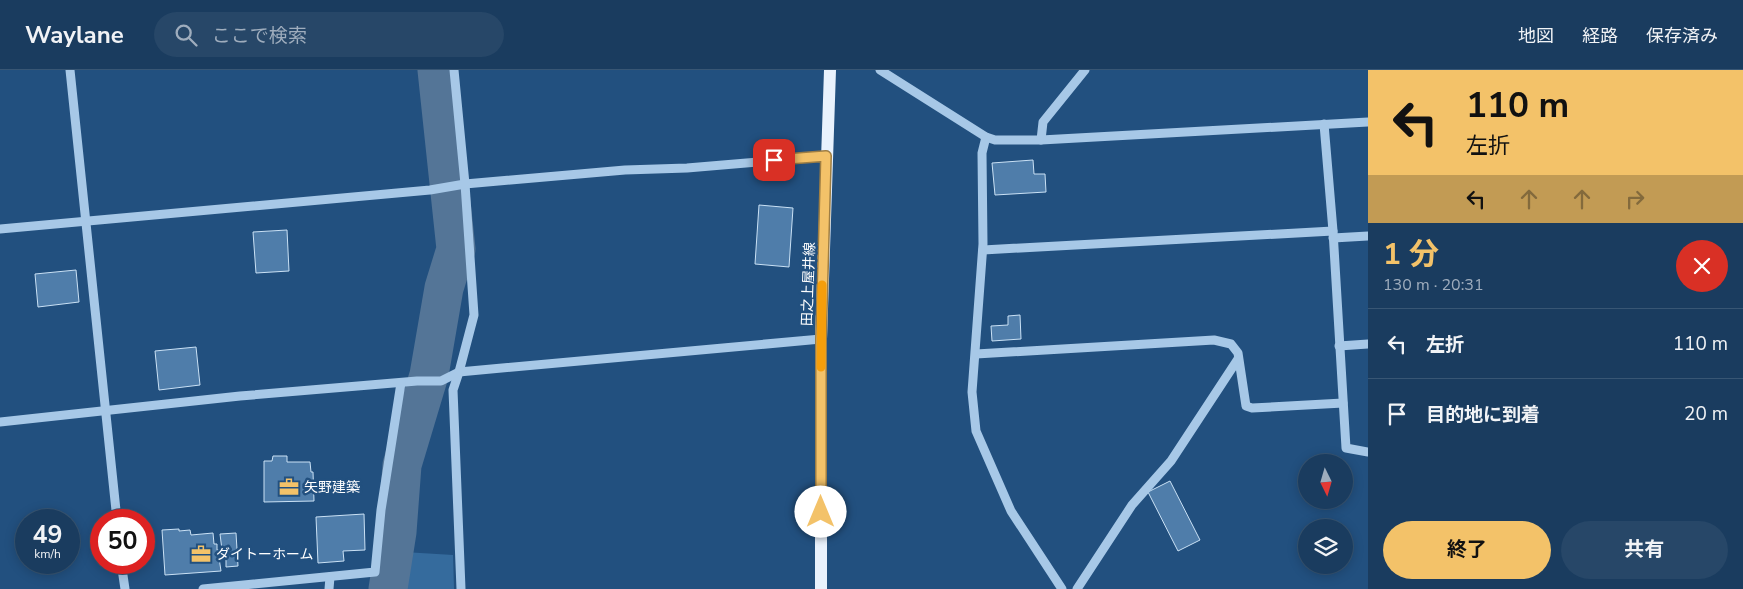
<!DOCTYPE html>
<html lang="ja">
<meta charset="utf-8">
<style>
body{margin:0;font-family:"Nunito Sans","Noto Sans JP",sans-serif;background:#274768;color:#f1f3f6;height:100vh;display:flex;flex-direction:column;font-size:19px;white-space:nowrap}
*{box-sizing:border-box;margin:0}
p{font-size:16px;color:#9fadbd}
.icon{flex:none;width:28px;height:28px;fill:none;stroke:currentColor;stroke-width:2;stroke-linecap:round;stroke-linejoin:round}
.map{position:relative;flex:1;overflow:hidden}
.side{display:flex;flex-direction:column;background:#1a3c5f;width:375px}
.side>*{flex:none}
.guide{background:#f3c269;color:#111;overflow:hidden}
.needle{width:32px;rotate:175deg}
.tools{position:absolute;left:1298px;top:384px;display:grid;gap:10px}
.tools a{display:grid;place-items:center;width:55px;height:55px;border-radius:50%;background:#1a3c5f;box-shadow:0 2px 12px #0003,0 0 0 1px #385674;font-size:25px}
.speed{position:absolute;left:15px;top:439px;display:flex;gap:10px;font-size:25px;font-weight:700;text-align:center}
.speed>*{display:grid;place-content:center;width:65px;height:65px;border-radius:50%;background:#1a3c5f;box-shadow:0 2px 12px #0003,0 0 0 1px #385674;line-height:1}
.speed small{font-size:12px;font-weight:400}
.speed .limit{border:8px solid #d22;background:#fff;color:#111}
.pin{position:absolute;display:grid;place-items:center;width:42px;height:42px;color:#fff;margin:-21px;border-radius:10px;box-shadow:0 2px 8px #0006}
.me{position:absolute;width:55px;margin:-28px;rotate:0deg;stroke-linejoin:round;filter:drop-shadow(0 0 4px #0008)}
.turn{display:flex;align-items:center;gap:18px;height:105px;padding:0 15px;font-size:22px}
.turn .icon{width:65px;height:65px;stroke-width:2.5}
.turn b{display:block;font-size:35px;line-height:42px}
.lanes{display:flex;align-items:center;height:48px;padding:0 15px;background:#0003;justify-content:center;gap:25px;direction:ltr}
.lanes .off{opacity:.35}
.round{display:grid;place-items:center;flex:none;width:52px;height:52px;border-radius:26px;background:#274768}
.head{display:flex;align-items:center;justify-content:space-between;height:85px;padding:0 15px}
h1{font-size:30px;font-weight:700;line-height:38px;color:#f3c269}
.cta{display:flex;gap:10px;margin-top:auto;padding:10px 15px}
.cta a{flex:1;height:58px;border-radius:30px;background:#f3c269;color:#111;font-size:20px;font-weight:700;line-height:58px;text-align:center}
.cta a+a{background:#274768;color:#f1f3f6}
ul{padding:0;list-style:none}
li{display:flex;align-items:center;gap:15px;height:70px;padding:0 15px;border-top:1px solid #385674}
li div{flex:1}
li b{display:block;font-size:19px}
li em{font-style:normal}
header{display:flex;align-items:center;gap:30px;box-sizing:border-box;height:70px;padding:0 25px;background:#1a3c5f;border-bottom:1px solid #385674}
header strong{font-size:24px}
nav{display:flex;gap:28px;margin-inline-start:auto;font-size:18px}
.search{width:350px;height:45px;background:#274768;display:flex;align-items:center;gap:12px;box-sizing:border-box;padding:0 18px;border-radius:28px;color:#9fadbd;font-size:19px}
main{display:flex;flex:1;min-height:0}
.map>svg:first-child{display:block}
.green{fill:#356b9d}
.lines{fill:none;stroke-linecap:round;stroke-linejoin:round}
.river{stroke:#547597;stroke-width:39}
.building{fill:#4f7daa;stroke:#cae1f5}
.minor{stroke:#a7c8e7;stroke-width:9}
.major{stroke:#e9f2fd;stroke-width:12}
.route-casing{stroke:#9e7e44;stroke-width:12}
.route{stroke:#f3c269;stroke-width:9}
.slow{stroke:#f59e0b;stroke-width:9}
.labels{text-anchor:middle;stroke-width:5;stroke-linejoin:round;paint-order:stroke}
.street-label{font-size:14px;fill:#fff;stroke:#22507f}
.poi-label{font-size:14px;fill:#fff;stroke:#22507f;text-anchor:start}
</style>
<header>
<strong>Waylane</strong>
<div class="search"><svg class="icon" aria-label="search" viewBox="0 0 24 24"><circle cx="10" cy="10" r="6"/><path d="M15 15l6 6"/></svg>ここで検索</div>
<nav><a>地図</a><a>経路</a><a>保存済み</a></nav>
</header>
<main>
<div class="map">
<svg width="1368" height="519" viewBox="0 0 1368 519">
<rect width="100%" height="100%" fill="#22507f"/>
<polygon class="green" points="404,482 453,485 454,519 402,519"/>
<g class="lines">
<polyline class="river" points="388,519 397,462 402,395 429,305 444,218 456,179 437,0"/>
</g>
<g class="building">
<polygon points="1033,90 1034,104 1045,104 1046,122 995,125 992,93"/>
<polygon points="759,135 793,138 789,197 755,194"/>
<polygon points="287,160 289,201 256,203 253,162"/>
<polygon points="76,200 79,232 38,237 35,204"/>
<polygon points="1020,245 1021,269 992,271 991,256 1008,255 1008,246"/>
<polygon points="196,277 200,315 159,320 155,281"/>
<polygon points="273,386 287,386 287,392 310,392 311,402 313,402 314,431 264,432 264,391 272,391"/>
<polygon points="1170,411 1200,470 1178,481 1148,422"/>
<polygon points="364,444 365,480 343,481 344,491 318,493 316,447"/>
<polygon points="179,459 179,461 190,460 191,465 213,463 214,474 217,474 217,480 222,480 220,464 236,463 238,496 226,497 226,488 219,488 221,501 165,505 162,460"/>
</g>
<g class="lines">
<g class="minor">
<polyline points="70,0 117,450"/>
<polyline points="454,0 465,114 474,245 459,302 453,320 461,519"/>
<polyline points="880,0 986,67 995,70 1041,70 1368,52"/>
<polyline points="1324,54 1333,161 1346,378 1368,382"/>
<polyline points="986,67 982,83 983,174 972,322 976,361 1011,441 1062,519"/>
<polyline points="1041,70 1043,52 1085,0"/>
<polyline points="0,159 430,120 465,114 625,100 687,98 827,86"/>
<polyline points="1333,168 1368,166"/>
<polyline points="983,180 1333,161"/>
<polyline points="1339,276 1368,274"/>
<polyline points="976,284 1214,270 1231,274 1238,283 1246,336 1252,338 1343,333"/>
<polyline points="0,352 240,326 417,311 441,311 459,302 821,269"/>
<polyline points="121,492 125,519"/>
<polyline points="203,519 375,502 381,440 401,313"/>
<polyline points="329,519 330,507"/>
<polyline points="1077,519 1132,435 1171,391 1238,289"/>
</g>
<polyline class="major" points="821,519 821,269 830,0"/>
</g>
<g class="lines">
<defs>
<polyline id="route" points="774,90 826,86 821,269 821,442"/>
</defs>
<use href="#route" class="route-casing"/>
<use href="#route" class="route"/>
<polyline class="slow" points="821,297 822,215"/>
</g>
<defs>
<symbol id="office-bare" viewBox="-9 -9 18 18"><path d="M-6-3h4V-5.5h4V-3h4V5H-6ZM-1-4.5V-3h2v-1.5ZM-6 0V1H6V0Z" fill="#f3c269" stroke="#22507f" stroke-width="2.5" paint-order="stroke"/></symbol>
</defs>
<g fill-rule="evenodd">
<use href="#office-bare" x="275" y="403" width="28" height="28"/>
<use href="#office-bare" x="187" y="470" width="28" height="28"/>
</g>
<g class="labels">
<g class="street-label">
<text transform="translate(808 214) rotate(-88)" y="5">田之上屋井線</text>
</g>
<g class="poi-label">
<text x="304" y="422">矢野建築</text>
<text x="216" y="489">ダイトーホーム</text>
</g>
</g>
</svg>
<div class="tools">
<a><svg class="needle" viewBox="-14 -14 28 28"><path d="M0-13l5 13h-10z" fill="#e53935"/><path d="M0 13l5-13h-10z" fill="#9fadbd"/></svg></a>
<a><svg class="icon" aria-label="layers" viewBox="0 0 24 24"><path d="M12 4l9 5-9 5-9-5zM3 14l9 5 9-5"/></svg></a>
</div>
<div class="speed"><div>49<small>km/h</small></div><div class="limit">50</div></div>
<div class="pin" style="left:774px;top:90px;background:#d93025"><svg class="icon" aria-label="arrive" viewBox="0 0 24 24"><path d="M6 21V4h12l-3 4 3 4H6"/></svg></div>
<svg class="me" style="left:821px;top:442px" viewBox="-20 -20 40 40"><circle r="19" fill="#fff"/><path d="M0-13L10 11 0 6-10 11z" fill="#f3c269"/></svg>
</div>
<section class="side">
<div class="guide">
<div class="turn"><svg class="icon" aria-label="left" viewBox="0 0 24 24"><path d="M17 20v-9H6M10 6l-5 5 5 5"/></svg><div><b>110 m</b>左折</div></div>
<div class="lanes"><svg class="icon" aria-label="left" viewBox="0 0 24 24"><path d="M17 20v-9H6M10 6l-5 5 5 5"/></svg><svg class="icon off" aria-label="ahead" viewBox="0 0 24 24"><path d="M12 20V5M6 11l6-6 6 6"/></svg><svg class="icon off" aria-label="ahead" viewBox="0 0 24 24"><path d="M12 20V5M6 11l6-6 6 6"/></svg><svg class="icon off" aria-label="right" viewBox="0 0 24 24"><path d="M7 20v-9h11M14 6l5 5-5 5"/></svg></div>
</div>
<div class="head"><div><h1>1 分</h1><p>130 m · 20:31</p></div><a class="round" style="background:#d93025;color:#fff"><svg class="icon" aria-label="close" viewBox="0 0 24 24"><path d="M6 6l12 12M18 6L6 18"/></svg></a></div>
<ul>
<li><svg class="icon" aria-label="left" viewBox="0 0 24 24"><path d="M17 20v-9H6M10 6l-5 5 5 5"/></svg><div><b>左折</b></div><em>110 m</em></li>
<li><svg class="icon" aria-label="arrive" viewBox="0 0 24 24"><path d="M6 21V4h12l-3 4 3 4H6"/></svg><div><b>目的地に到着</b></div><em>20 m</em></li>
</ul>
<div class="cta"><a>終了</a><a>共有</a></div>
</section>
</main>
